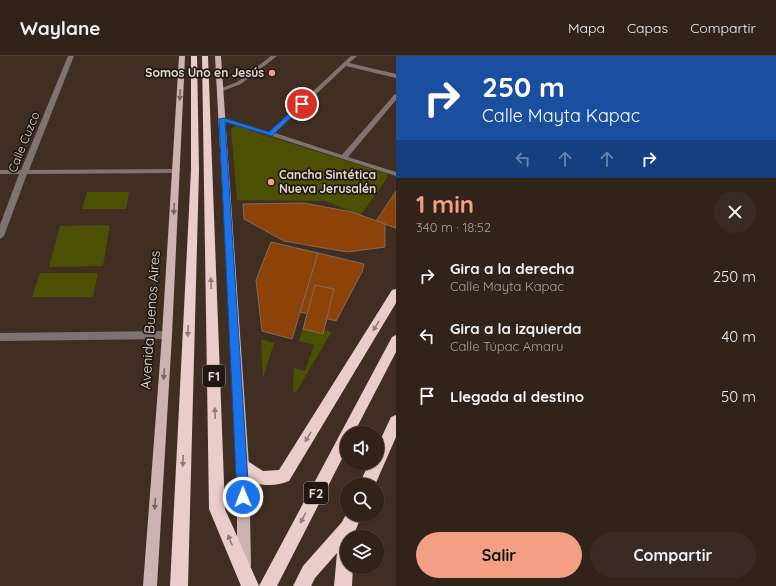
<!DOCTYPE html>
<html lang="es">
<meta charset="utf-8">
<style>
body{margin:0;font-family:Quicksand,sans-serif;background:#392a23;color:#f1f3f6;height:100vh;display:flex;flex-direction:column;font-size:15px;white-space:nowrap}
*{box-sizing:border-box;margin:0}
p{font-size:13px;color:#a8a4a2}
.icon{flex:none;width:22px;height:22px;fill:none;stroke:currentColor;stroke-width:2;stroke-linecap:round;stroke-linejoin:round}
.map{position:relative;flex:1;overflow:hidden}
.panel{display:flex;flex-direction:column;background:#31221a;width:380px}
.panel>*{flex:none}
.top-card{background:#1a4fa0;color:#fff;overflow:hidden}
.controls{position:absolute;left:340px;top:370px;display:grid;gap:8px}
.controls a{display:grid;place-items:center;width:44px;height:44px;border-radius:50%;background:#31221a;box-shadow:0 1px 3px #0004,0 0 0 1px #4c3f39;font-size:20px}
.pin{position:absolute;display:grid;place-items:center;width:34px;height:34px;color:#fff;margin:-17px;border:2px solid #fff;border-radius:50%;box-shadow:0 1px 4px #0007}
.me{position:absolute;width:44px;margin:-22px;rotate:359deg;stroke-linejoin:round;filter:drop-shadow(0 0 3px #0008)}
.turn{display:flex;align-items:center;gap:14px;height:84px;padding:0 20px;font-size:18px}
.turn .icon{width:52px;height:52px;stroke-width:2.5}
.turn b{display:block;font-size:28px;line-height:34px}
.lanes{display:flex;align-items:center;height:38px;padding:0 20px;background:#0003;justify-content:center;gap:20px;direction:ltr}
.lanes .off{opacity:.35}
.round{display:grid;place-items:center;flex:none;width:42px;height:42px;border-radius:21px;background:#392a23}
.overview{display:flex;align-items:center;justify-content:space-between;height:68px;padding:0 20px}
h1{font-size:24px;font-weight:700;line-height:30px;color:#f39f84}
.primary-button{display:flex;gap:8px;margin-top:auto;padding:8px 20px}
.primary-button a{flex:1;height:46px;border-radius:24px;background:#f39f84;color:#111;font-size:16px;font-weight:700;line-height:46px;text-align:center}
.primary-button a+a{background:#392a23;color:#f1f3f6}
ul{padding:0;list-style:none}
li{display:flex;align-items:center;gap:12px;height:60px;padding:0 20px}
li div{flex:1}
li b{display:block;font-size:15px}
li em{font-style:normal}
header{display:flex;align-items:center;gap:24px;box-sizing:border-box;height:56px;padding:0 20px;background:#31221a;border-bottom:1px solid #4c3f39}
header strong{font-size:19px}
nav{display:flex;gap:22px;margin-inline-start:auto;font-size:14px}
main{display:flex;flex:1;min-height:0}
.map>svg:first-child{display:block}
.green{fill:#4b5002}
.building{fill:#8d4308;stroke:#816b5f}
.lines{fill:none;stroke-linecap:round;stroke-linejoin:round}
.minor{fill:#7f7372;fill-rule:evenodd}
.major{fill:#ccb3b1;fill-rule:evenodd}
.highway{fill:#eaccca;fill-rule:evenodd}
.oneway{fill:#766662}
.oneway2{fill:#907b78}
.route{fill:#1a73e8;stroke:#114b97}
.poi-dot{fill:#f39f84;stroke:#211813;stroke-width:1.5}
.labels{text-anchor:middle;stroke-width:3.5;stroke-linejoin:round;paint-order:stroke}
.far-poi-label{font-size:12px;font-weight:bold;fill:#e6d9d2;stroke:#211813;text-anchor:end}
.far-street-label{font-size:12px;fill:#e6d9d2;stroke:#211813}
.shield{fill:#211813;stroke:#ab9f99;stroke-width:1}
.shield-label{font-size:13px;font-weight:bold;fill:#e6d9d2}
.street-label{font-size:14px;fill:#e6d9d2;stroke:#211813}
</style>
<header>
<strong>Waylane</strong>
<nav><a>Mapa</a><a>Capas</a><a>Compartir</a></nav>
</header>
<main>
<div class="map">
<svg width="396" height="530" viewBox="0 0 396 530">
<rect width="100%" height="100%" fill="#412e23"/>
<g class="green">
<polygon points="237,70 388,118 387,122 361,159 325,145 237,144 231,72"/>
<polygon points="87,136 129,136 126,153 82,153"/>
<polygon points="110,169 103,210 49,211 60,170"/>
<polygon points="40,217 98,217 93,241 32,241"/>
<polygon points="304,268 329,275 331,277 296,336 293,335 294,312 305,315 314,289 299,285"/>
<polygon points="261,283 274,287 263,322"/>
</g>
<g class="building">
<polygon points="396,135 396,172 376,165"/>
<polygon points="304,147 352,156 385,168 385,191 347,196 284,185 244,163 243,148"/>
<polygon points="271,186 318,197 292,283 262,275 256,224"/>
<polygon points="318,197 364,208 362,216 336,265 300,256"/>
<polygon points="315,229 334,233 323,278 303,273"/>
</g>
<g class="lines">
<g class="minor">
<polygon points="68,0 74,0 29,114 176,113 180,115 176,117 27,118 4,180 0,183 0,169 19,118 0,118 0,114 21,114"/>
<polygon points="271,0 277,0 241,28 220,36 217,34 237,26"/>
<polygon points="351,0 357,0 349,7 396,18 396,22 346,10 275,77 342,99 394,39 396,38 396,44 348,101 396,116 396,120 219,63 224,62 269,76"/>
<polygon points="167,275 171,276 172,279 171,282 167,283 0,285 0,277"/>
</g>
<g class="major">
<polygon points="179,0 185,0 172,279 157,530 143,530 162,279"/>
<polygon points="215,0 221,0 249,409 251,509 249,514 244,516 239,514 237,509 237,409"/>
</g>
<g class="highway">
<polygon points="191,0 197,0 199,114 188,530 170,530 191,114"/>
<polygon points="202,0 208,0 225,453 259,530 241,530 209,453"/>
<path d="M396 233V247L289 425C270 433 245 430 236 409L238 404 243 402 263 415 279 414 392 234Z"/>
<polygon points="396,279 396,296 354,377 347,377 347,393 277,530 259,530 392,281"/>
<polygon points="396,359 396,381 375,429 359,429 369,407 377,407 377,391 391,361"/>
<polygon points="347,456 347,459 362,459 356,473 355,481 347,481 347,511 353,511 352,530 334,530 337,497 315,522 311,530 293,530 303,510 342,466"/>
</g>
</g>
<defs><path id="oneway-solid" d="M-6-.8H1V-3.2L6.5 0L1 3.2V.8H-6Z"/></defs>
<g class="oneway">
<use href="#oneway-solid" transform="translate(180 39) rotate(93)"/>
<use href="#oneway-solid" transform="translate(174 153) rotate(93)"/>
<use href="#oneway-solid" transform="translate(164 318) rotate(94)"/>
<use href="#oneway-solid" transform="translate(155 448) rotate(94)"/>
</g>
<g class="oneway2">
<use href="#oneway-solid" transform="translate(211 227) rotate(-92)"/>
<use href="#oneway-solid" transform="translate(376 270) rotate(121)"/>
<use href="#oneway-solid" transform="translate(188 275) rotate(92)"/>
<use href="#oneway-solid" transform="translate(215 357) rotate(-92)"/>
<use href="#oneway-solid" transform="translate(308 381) rotate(121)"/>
<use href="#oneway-solid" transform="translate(183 405) rotate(92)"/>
<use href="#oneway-solid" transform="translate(303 462) rotate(118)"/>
<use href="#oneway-solid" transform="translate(230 484) rotate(-112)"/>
</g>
<polygon class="route" points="302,46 304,49 272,80 225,66 249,441 248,445 243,447 239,445 237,441 219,63 224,62 269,76"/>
<g class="poi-dot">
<circle cx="272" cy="17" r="4"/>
<circle cx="271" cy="126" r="4"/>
</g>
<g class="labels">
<g class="far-poi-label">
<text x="264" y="21">Somos Uno en Jesús</text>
<text x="279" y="123" text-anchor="start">Cancha Sintética<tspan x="279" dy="14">Nueva Jerusalén</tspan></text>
</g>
<g class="far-street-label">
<text transform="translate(24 86) rotate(-68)" y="4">Calle Cuzco</text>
</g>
<g class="shield">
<rect x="203" y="309" width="22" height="22" rx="3"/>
<rect x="304" y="426" width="24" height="22" rx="3"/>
</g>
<g class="shield-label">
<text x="214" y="325">F1</text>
<text x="316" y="442">F2</text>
</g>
<g class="street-label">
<text transform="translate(150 264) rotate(-86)" y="5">Avenida Buenos Aires</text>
</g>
</g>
</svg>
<div class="controls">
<a><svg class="icon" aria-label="sound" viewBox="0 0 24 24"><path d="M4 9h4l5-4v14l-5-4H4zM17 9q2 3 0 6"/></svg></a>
<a><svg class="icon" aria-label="search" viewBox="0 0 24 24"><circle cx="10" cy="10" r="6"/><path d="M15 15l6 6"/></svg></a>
<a><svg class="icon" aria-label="layers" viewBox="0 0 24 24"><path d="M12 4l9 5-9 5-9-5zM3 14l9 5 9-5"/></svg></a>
</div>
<div class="pin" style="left:302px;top:48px;background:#d93025"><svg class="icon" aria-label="arrive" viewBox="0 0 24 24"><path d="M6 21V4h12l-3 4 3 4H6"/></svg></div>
<svg class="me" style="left:243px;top:441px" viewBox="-20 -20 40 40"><circle r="17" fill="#1a73e8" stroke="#fff" stroke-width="3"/><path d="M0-11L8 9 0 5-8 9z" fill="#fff"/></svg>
</div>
<section class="panel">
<div class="top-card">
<div class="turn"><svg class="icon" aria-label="right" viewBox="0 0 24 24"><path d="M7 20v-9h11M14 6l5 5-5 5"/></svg><div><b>250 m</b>Calle Mayta Kapac</div></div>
<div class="lanes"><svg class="icon off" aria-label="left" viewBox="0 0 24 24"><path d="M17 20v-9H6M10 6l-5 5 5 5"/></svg><svg class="icon off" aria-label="ahead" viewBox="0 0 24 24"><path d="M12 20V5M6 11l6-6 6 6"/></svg><svg class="icon off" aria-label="ahead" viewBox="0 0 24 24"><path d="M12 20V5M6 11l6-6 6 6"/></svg><svg class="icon" aria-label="right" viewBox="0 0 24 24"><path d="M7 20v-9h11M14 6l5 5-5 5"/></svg></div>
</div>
<div class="overview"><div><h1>1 min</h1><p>340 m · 18:52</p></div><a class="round"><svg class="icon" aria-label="close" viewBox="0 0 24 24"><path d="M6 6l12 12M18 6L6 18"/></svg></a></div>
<ul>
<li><svg class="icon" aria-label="right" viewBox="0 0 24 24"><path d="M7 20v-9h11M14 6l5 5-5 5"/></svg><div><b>Gira a la derecha</b><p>Calle Mayta Kapac</p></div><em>250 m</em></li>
<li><svg class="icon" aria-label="left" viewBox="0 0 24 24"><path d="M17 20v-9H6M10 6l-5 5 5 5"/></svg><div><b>Gira a la izquierda</b><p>Calle Túpac Amaru</p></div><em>40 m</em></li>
<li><svg class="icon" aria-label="arrive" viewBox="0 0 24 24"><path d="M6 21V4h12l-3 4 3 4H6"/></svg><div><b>Llegada al destino</b></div><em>50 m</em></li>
</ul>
<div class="primary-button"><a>Salir</a><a>Compartir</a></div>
</section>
</main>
